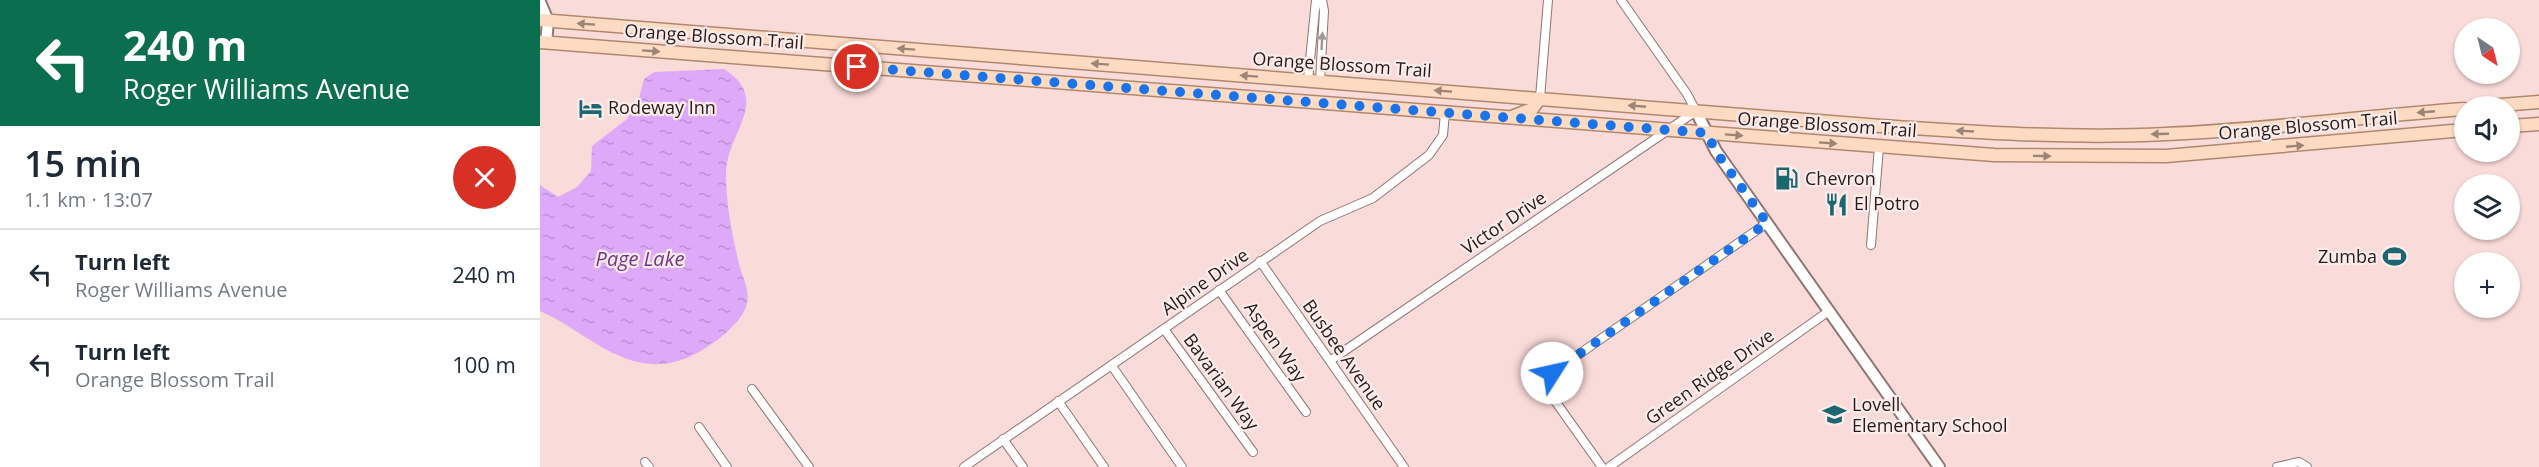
<!DOCTYPE html>
<meta charset="utf-8">
<style>
body{margin:0;font-family:"Open Sans",sans-serif;background:#f6f6f7;color:#1f2937;height:100vh;display:flex;flex-direction:column;font-size:22px;white-space:nowrap}
*{box-sizing:border-box;margin:0}
p{font-size:20px;color:#747a83}
.icon{flex:none;width:33px;height:33px;fill:none;stroke:currentColor;stroke-width:2;stroke-linecap:round;stroke-linejoin:round}
.map{position:relative;flex:1;overflow:hidden}
.side{display:flex;flex-direction:column;background:#fff;width:540px}
.side>*{flex:none}
.hud{background:#0b6e4f;color:#fff;overflow:hidden}
.needle{width:39px;rotate:145deg}
.buttons{position:absolute;left:1914px;top:18px;display:grid;gap:12px}
.buttons a{display:grid;place-items:center;width:66px;height:66px;border-radius:50%;background:#fff;box-shadow:0 2px 4px #0004;font-size:30px}
.pin{position:absolute;display:grid;place-items:center;width:51px;height:51px;color:#fff;margin:-26px;border:3px solid #fff;border-radius:50%;box-shadow:0 2px 6px #0007}
.me{position:absolute;width:66px;margin:-33px;rotate:55deg;stroke-linejoin:round;filter:drop-shadow(0 0 4px #0008)}
.turn{display:flex;align-items:center;gap:21px;height:126px;padding:0 24px;font-size:27px}
.turn .icon{width:78px;height:78px;stroke-width:2.5}
.turn b{display:block;font-size:42px;line-height:51px}
.round{display:grid;place-items:center;flex:none;width:63px;height:63px;border-radius:32px;background:#f6f6f7}
.headline{display:flex;align-items:center;justify-content:space-between;height:102px;padding:0 24px}
h1{font-size:36px;font-weight:600;line-height:45px}
ul{padding:0;list-style:none}
li{display:flex;align-items:center;gap:18px;height:90px;padding:0 24px;border-top:2px solid #e0e1e3}
li div{flex:1}
li b{display:block;font-size:22px}
li em{font-style:normal}
main{display:flex;flex:1;min-height:0}
.map>svg:first-child{display:block}
.water{fill:url(#water-ripples)}
.lines{fill:none;stroke-linecap:round;stroke-linejoin:round}
.street-casing{stroke:#907674;stroke-width:10}
.secondary-casing{stroke:#907674;stroke-width:14}
.primary-casing{stroke:#b1886d;stroke-width:15}
.street{stroke:#fff;stroke-width:8}
.secondary{stroke:#fff;stroke-width:10}
.primary{stroke:#fddac2;stroke-width:12}
.oneway{fill:#9c8477}
.oneway2{fill:#9d9898}
.route{stroke:#1a73e8;stroke-width:10;stroke-dasharray:0 18}
.labels{text-anchor:middle;stroke-width:4.5;stroke-linejoin:round;paint-order:stroke}
.street-label{font-size:18px;fill:#261b1b;stroke:#feeceb}
.poi-label{font-size:18px;fill:#261b1b;stroke:#feeceb;text-anchor:start}
.water-label{font-size:20px;font-style:italic;fill:#72338e;stroke:#feeceb}
</style>
<main>
<section class="side">
<div class="hud">
<div class="turn"><svg class="icon" aria-label="left" viewBox="0 0 24 24"><path d="M17 20v-9H6M10 6l-5 5 5 5"/></svg><div><b>240 m</b>Roger Williams Avenue</div></div>
</div>
<div class="headline"><div><h1>15 min</h1><p>1.1 km · 13:07</p></div><a class="round" style="background:#d93025;color:#fff"><svg class="icon" aria-label="close" viewBox="0 0 24 24"><path d="M6 6l12 12M18 6L6 18"/></svg></a></div>
<ul>
<li><svg class="icon" aria-label="left" viewBox="0 0 24 24"><path d="M17 20v-9H6M10 6l-5 5 5 5"/></svg><div><b>Turn left</b><p>Roger Williams Avenue</p></div><em>240 m</em></li>
<li><svg class="icon" aria-label="left" viewBox="0 0 24 24"><path d="M17 20v-9H6M10 6l-5 5 5 5"/></svg><div><b>Turn left</b><p>Orange Blossom Trail</p></div><em>100 m</em></li>
</ul>
</section>
<div class="map">
<svg width="1999" height="467" viewBox="0 0 1999 467">
<defs>
<pattern id="water-ripples" width="26" height="14" patternUnits="userSpaceOnUse" patternTransform="scale(1.5)"><rect width="26" height="14" fill="#dda9f8"/><path d="M2 4q2-2 4 0t4 0M15 11q2-2 4 0t4 0" fill="none" stroke="#be91d4"/></pattern>
</defs>
<rect width="100%" height="100%" fill="#f9dbd9"/>
<path class="water" d="M184 69C233 100 186 133 186 174 186 204 192 234 199 264 202 277 210 289 207 303 203 325 164 352 144 359 87 380 48 332 0 311V185L18 197 37 187 51 171 52 146 87 119 99 98 104 79 114 72Z"/>
<g class="lines">
<defs>
<g id="street">
<polyline points="768,80 776,0"/>
<polyline points="780,81 784,11 782,0"/>
<polyline points="1000,98 1008,0"/>
<polyline points="1331,245 1339,147"/>
<polyline points="720,261 864,467"/>
<polyline points="679,290 766,412"/>
<polyline points="624,329 713,452"/>
<polyline points="791,360 1156,111 1147,94 1081,0"/>
<polyline points="572,366 642,467"/>
<polyline points="212,389 269,467"/>
<polyline points="518,401 564,467"/>
<polyline points="159,427 187,467"/>
<polyline points="463,439 483,467"/>
<polyline points="105,462 109,467"/>
<polyline points="424,467 780,221 833,198 889,155 903,135 905,113"/>
<polyline points="1062,467 1008,391 1012,373 1227,223"/>
<polyline points="1069,467 1289,311"/>
<polyline points="1737,467 1759,462 1767,467"/>
</g>
<g id="secondary">
<polyline points="0,2 8,21 6,43"/>
<polyline points="1156,111 1176,151 1399,467"/>
</g>
<g id="primary">
<path d="M0 20 1341 126C1436 132 1531 139 1626 134 1726 130 1825 116 1924 109"/>
<polyline points="0,42 1454,155 1626,156 1924,130"/>
<polyline points="1948,106 1999,102"/>
<polyline points="974,116 992,109 1000,98"/>
<polyline points="1970,126 1999,124"/>
</g>
</defs>
<use href="#street" class="street-casing"/>
<use href="#secondary" class="secondary-casing"/>
<use href="#primary" class="primary-casing"/>
<use href="#street" class="street"/>
<use href="#secondary" class="secondary"/>
<use href="#primary" class="primary"/>
</g>
<defs><path id="oneway-solid" d="M-6-.8H1V-3.2L6.5 0L1 3.2V.8H-6Z" transform="scale(1.5)"/></defs>
<g class="oneway">
<use href="#oneway-solid" transform="translate(46 24) rotate(-176)"/>
<use href="#oneway-solid" transform="translate(366 49) rotate(-176)"/>
<use href="#oneway-solid" transform="translate(111 51) rotate(4)"/>
<use href="#oneway-solid" transform="translate(560 64) rotate(-176)"/>
<use href="#oneway-solid" transform="translate(709 76) rotate(-176)"/>
<use href="#oneway-solid" transform="translate(903 91) rotate(-176)"/>
<use href="#oneway-solid" transform="translate(1097 106) rotate(-175)"/>
<use href="#oneway-solid" transform="translate(1886 112) rotate(175)"/>
<use href="#oneway-solid" transform="translate(1425 131) rotate(-177)"/>
<use href="#oneway-solid" transform="translate(1620 134) rotate(178)"/>
<use href="#oneway-solid" transform="translate(1194 135) rotate(4)"/>
<use href="#oneway-solid" transform="translate(1288 143) rotate(4)"/>
<use href="#oneway-solid" transform="translate(1755 146) rotate(-5)"/>
<use href="#oneway-solid" transform="translate(1502 156) rotate(1)"/>
</g>
<use class="oneway2" href="#oneway-solid" transform="translate(782 41) rotate(-87)"/>
<g class="lines">
<polyline class="route" points="317,67 1167,133 1176,152 1227,223 1012,373"/>
</g>
<defs>
<symbol id="hotel-bare" viewBox="-9 -9 18 18"><path d="M-6-4.5h1.5V1H6V5H4.5V3h-9V5H-6ZM-4 0a1.8 1.8 0 1 1 3.6 0ZM.5 0V-2.5h3Q6-2.5 6 0Z" fill="#1c6672" stroke="#feeceb" stroke-width="2.5" paint-order="stroke"/></symbol>
<symbol id="fuel-bare" viewBox="-9 -9 18 18"><path d="M-5.5-6h7V0h2V4h1.3V-2.5L3-4.5l.8-.8L6-3V5H2.5V1h-1V6h-7ZM-4.2-4.7v3.2H.2V-4.7Z" fill="#1c6672" stroke="#feeceb" stroke-width="2.5" paint-order="stroke"/></symbol>
<symbol id="restaurant-bare" viewBox="-9 -9 18 18"><path d="M-5-6h1v4h1v-4h1v4h1v-4h1v5L-1.5 .5V6h-2V.5L-5-1ZM5-6V6H3V1.5H1.5Q1.5-4 5-6Z" fill="#1c6672" stroke="#feeceb" stroke-width="2.5" paint-order="stroke"/></symbol>
<symbol id="stadium-bare" viewBox="-9 -9 18 18"><path d="M0-5a6.5 5 0 1 0 0 10a6.5 5 0 1 0 0-10ZM-3.5-1.8h7v3.6h-7Z" fill="#1c6672" stroke="#feeceb" stroke-width="2.5" paint-order="stroke"/></symbol>
<symbol id="school-bare" viewBox="-9 -9 18 18"><path d="M0-5L7-2L0 1L-7-2ZM-4 1L0 2.5L4 1V4Q0 6-4 4Z" fill="#1c6672" stroke="#feeceb" stroke-width="2.5" paint-order="stroke"/></symbol>
</defs>
<g fill-rule="evenodd">
<use href="#hotel-bare" x="34" y="92" width="33" height="33"/>
<use href="#fuel-bare" x="1230" y="162" width="33" height="33"/>
<use href="#restaurant-bare" x="1280" y="188" width="33" height="33"/>
<use href="#stadium-bare" x="1838" y="240" width="33" height="33"/>
<use href="#school-bare" x="1278" y="398" width="33" height="33"/>
</g>
<g class="labels">
<g class="street-label">
<text transform="translate(174 37) rotate(4)" y="6">Orange Blossom Trail</text>
<text transform="translate(802 65) rotate(4)" y="6">Orange Blossom Trail</text>
<text transform="translate(1287 125) rotate(4)" y="6">Orange Blossom Trail</text>
<text transform="translate(1768 126) rotate(-5)" y="6">Orange Blossom Trail</text>
<text transform="translate(964 223) rotate(-34)" y="6">Victor Drive</text>
<text transform="translate(665 282) rotate(-35)" y="6">Alpine Drive</text>
<text transform="translate(735 342) rotate(55)" y="6">Aspen Way</text>
<text transform="translate(804 355) rotate(55)" y="6">Busbee Avenue</text>
<text transform="translate(1170 377) rotate(-35)" y="6">Green Ridge Drive</text>
<text transform="translate(681 382) rotate(54)" y="6">Bavarian Way</text>
</g>
<g class="poi-label">
<text x="68" y="114">Rodeway Inn</text>
<text x="1265" y="185">Chevron</text>
<text x="1314" y="210">El Potro</text>
<text x="1837" y="263" text-anchor="end">Zumba</text>
<text x="1312" y="411">Lovell<tspan x="1312" dy="21">Elementary School</tspan></text>
</g>
<g class="water-label">
<text x="100" y="266">Page Lake</text>
</g>
</g>
</svg>
<div class="buttons">
<a><svg class="needle" viewBox="-14 -14 28 28"><path d="M0-13l5 13h-10z" fill="#e53935"/><path d="M0 13l5-13h-10z" fill="#747a83"/></svg></a>
<a><svg class="icon" aria-label="sound" viewBox="0 0 24 24"><path d="M4 9h4l5-4v14l-5-4H4zM17 9q2 3 0 6"/></svg></a>
<a><svg class="icon" aria-label="layers" viewBox="0 0 24 24"><path d="M12 4l9 5-9 5-9-5zM3 14l9 5 9-5"/></svg></a>
<a>+</a>
</div>
<div class="pin" style="left:317px;top:67px;background:#d93025"><svg class="icon" aria-label="arrive" viewBox="0 0 24 24"><path d="M6 21V4h12l-3 4 3 4H6"/></svg></div>
<svg class="me" style="left:1012px;top:373px" viewBox="-20 -20 40 40"><circle r="19" fill="#fff"/><path d="M0-13L10 11 0 6-10 11z" fill="#1a73e8"/></svg>
</div>
</main>
